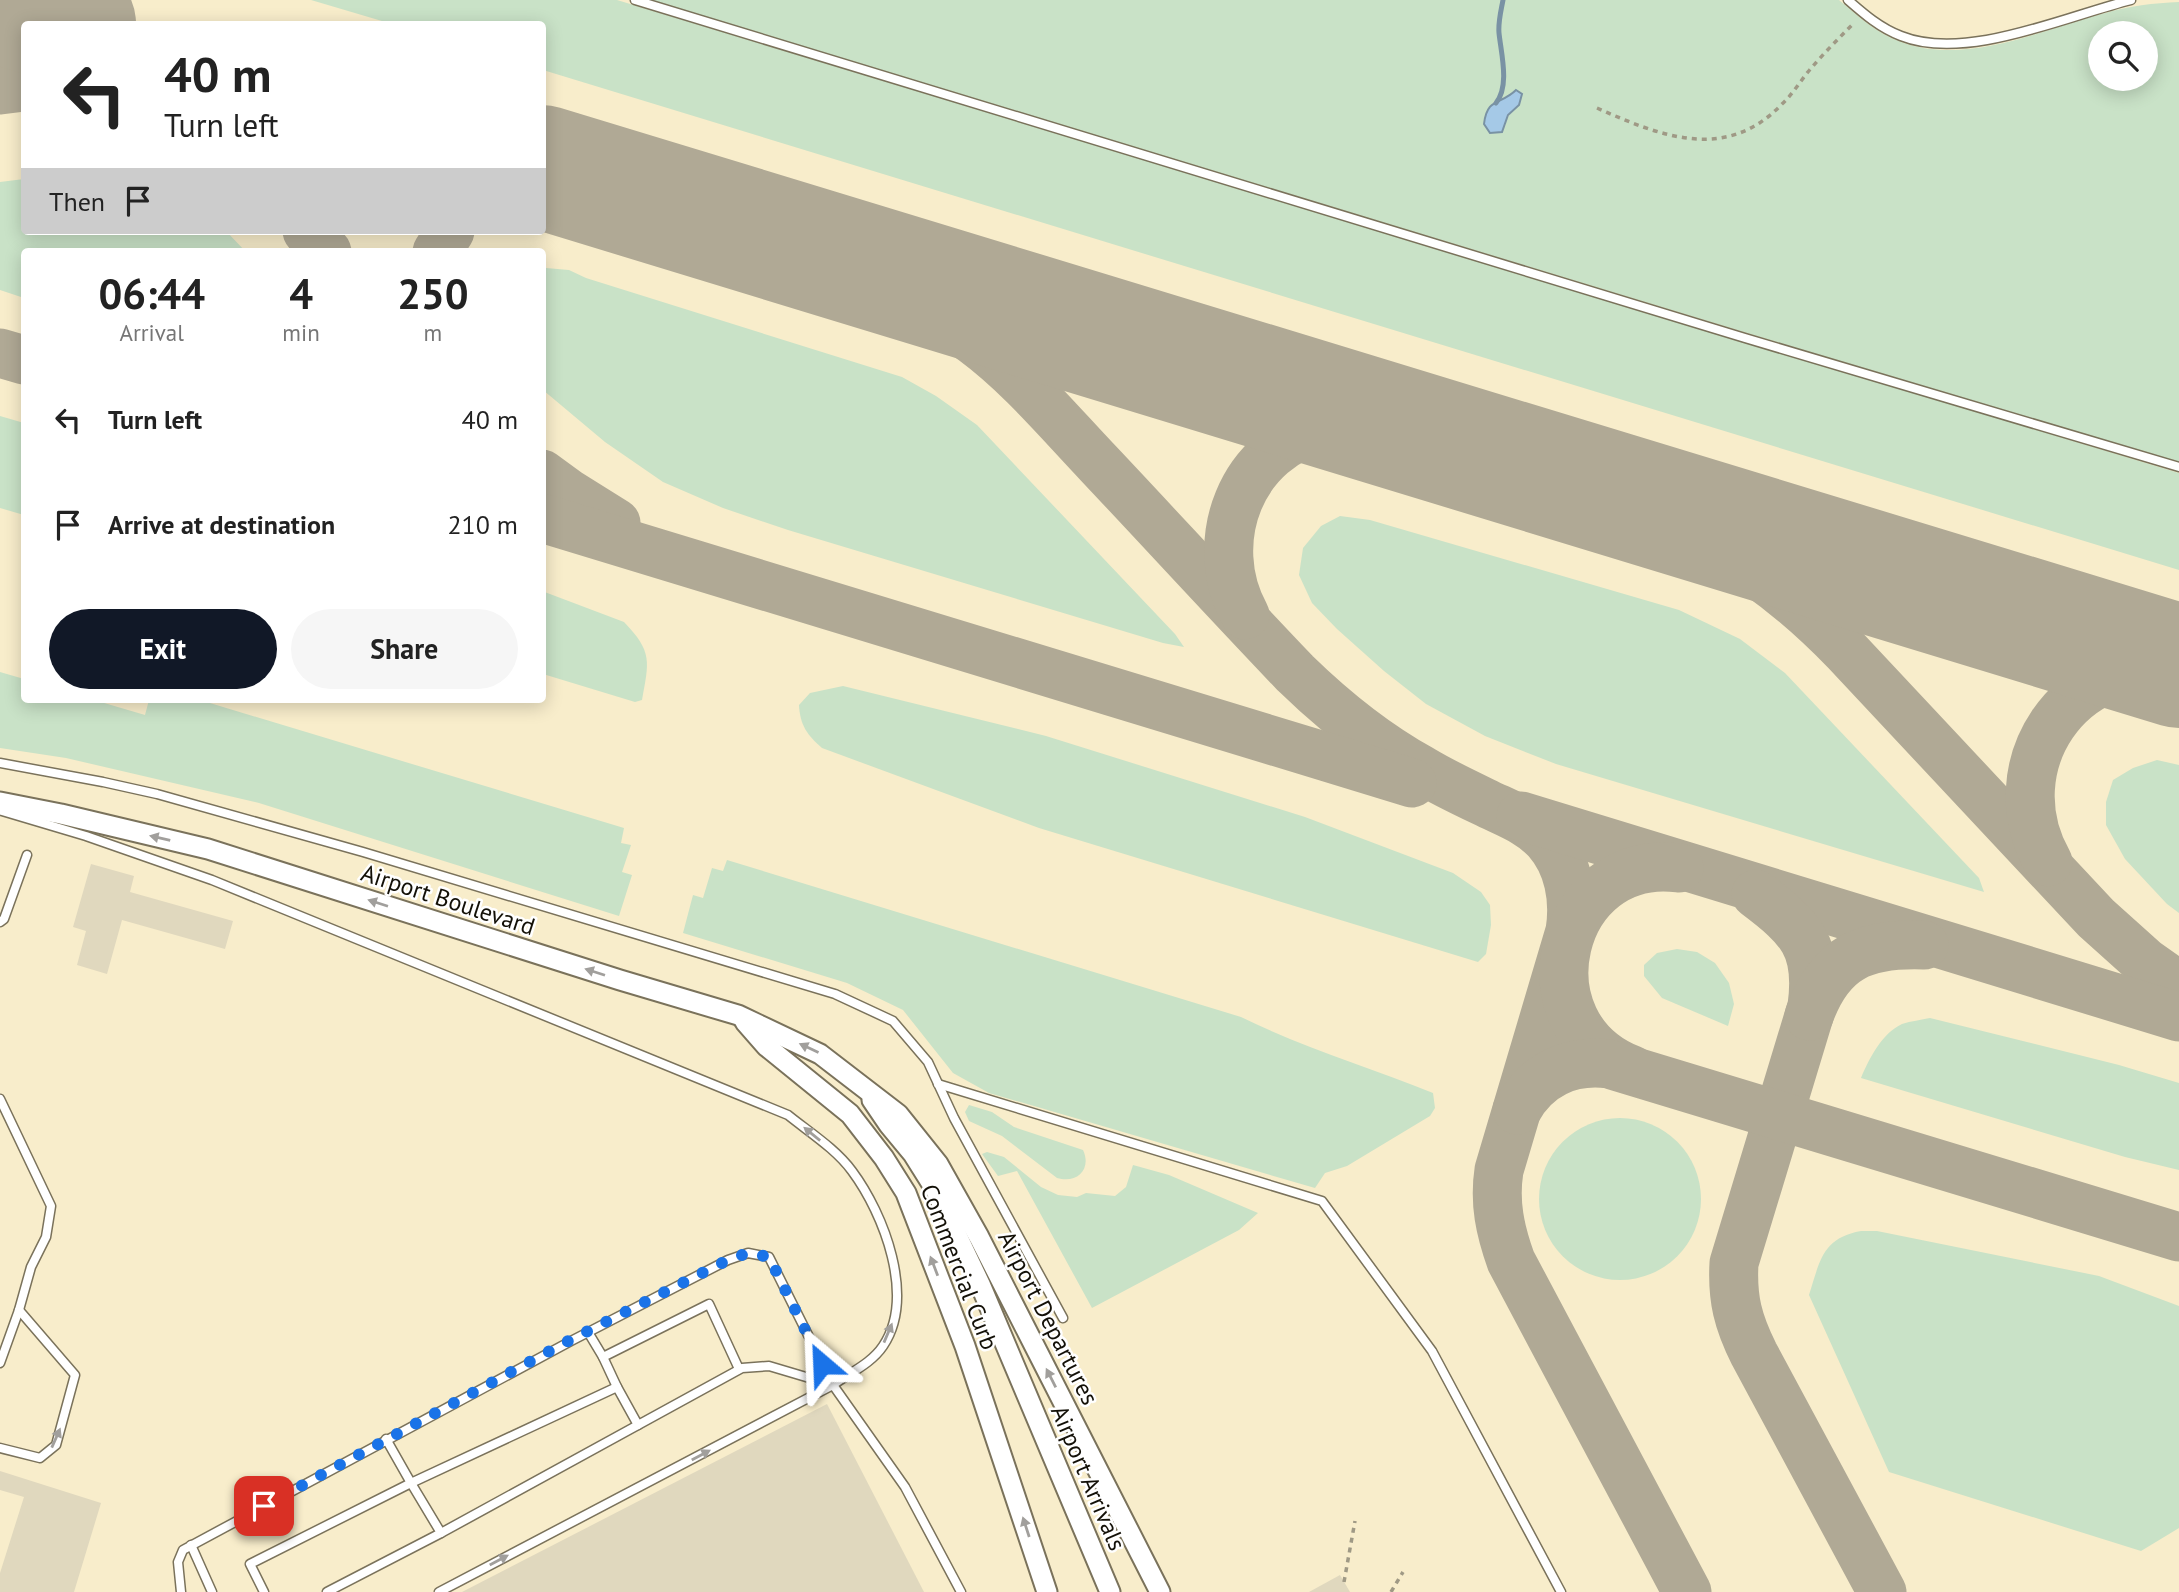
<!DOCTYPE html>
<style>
body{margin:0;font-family:"PT Sans",sans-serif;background:#f6f6f6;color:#222;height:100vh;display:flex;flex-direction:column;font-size:26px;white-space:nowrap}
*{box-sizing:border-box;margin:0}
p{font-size:23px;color:#767676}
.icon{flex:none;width:38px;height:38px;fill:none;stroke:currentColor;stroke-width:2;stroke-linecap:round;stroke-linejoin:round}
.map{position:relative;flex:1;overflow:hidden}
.details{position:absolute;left:21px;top:248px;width:525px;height:455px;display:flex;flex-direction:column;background:#fff;border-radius:7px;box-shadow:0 4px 18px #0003}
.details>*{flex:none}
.top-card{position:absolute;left:21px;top:21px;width:525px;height:214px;border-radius:7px;box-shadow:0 4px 18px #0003;background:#fff;color:#222;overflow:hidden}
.buttons{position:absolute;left:2088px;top:21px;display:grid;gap:14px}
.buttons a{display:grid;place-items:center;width:70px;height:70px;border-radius:50%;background:#fff;box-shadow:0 4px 18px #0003;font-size:35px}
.pin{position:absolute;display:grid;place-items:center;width:60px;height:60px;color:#fff;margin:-30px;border-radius:14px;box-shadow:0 4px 10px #0006}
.me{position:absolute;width:77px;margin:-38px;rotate:334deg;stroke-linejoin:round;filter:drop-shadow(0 0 5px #0008)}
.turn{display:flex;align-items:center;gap:24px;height:147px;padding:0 28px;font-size:32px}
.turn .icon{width:91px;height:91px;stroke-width:2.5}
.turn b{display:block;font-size:49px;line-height:60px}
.then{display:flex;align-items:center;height:66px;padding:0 28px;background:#0003;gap:14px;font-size:26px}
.eta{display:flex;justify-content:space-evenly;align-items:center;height:119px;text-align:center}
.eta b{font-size:42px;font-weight:600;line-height:49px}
.cta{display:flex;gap:14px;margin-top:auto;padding:14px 28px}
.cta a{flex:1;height:80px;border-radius:42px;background:#111827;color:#fff;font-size:28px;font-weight:600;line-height:80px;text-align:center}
.cta a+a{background:#f6f6f6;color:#222}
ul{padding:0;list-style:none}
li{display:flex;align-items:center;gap:21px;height:105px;padding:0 28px}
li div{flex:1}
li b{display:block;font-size:26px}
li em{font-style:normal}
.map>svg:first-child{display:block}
.built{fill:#f8edcb;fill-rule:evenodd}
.green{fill:#c9e2c7;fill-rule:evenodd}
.water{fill:#a5c9e7;stroke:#7992a4;stroke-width:2}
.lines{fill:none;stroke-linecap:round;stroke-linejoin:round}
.stream{stroke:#7992a4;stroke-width:5}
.taxiway{stroke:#b0a995;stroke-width:49}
.runway{stroke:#b0a995;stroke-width:124}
.building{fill:#e0d8be}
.service-casing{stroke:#7a725b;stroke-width:11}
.tertiary-casing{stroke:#7a725b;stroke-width:23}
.path{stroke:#9f9985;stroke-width:3.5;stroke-dasharray:5 5;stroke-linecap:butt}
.service{stroke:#fff;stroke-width:8}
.tertiary{stroke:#fff;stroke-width:19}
.oneway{fill:#a19f9c}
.route{stroke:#1a73e8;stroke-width:12;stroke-dasharray:0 21.6}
.labels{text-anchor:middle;stroke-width:5;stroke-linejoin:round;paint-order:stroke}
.street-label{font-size:24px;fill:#131007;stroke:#fff}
</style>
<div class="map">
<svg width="2179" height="1592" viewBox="0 0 2179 1592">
<rect width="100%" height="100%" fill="#fef5db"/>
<path class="built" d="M0 0H2179V1592H0ZM24 24H542V231H24ZM2100 33H2146V79H2100ZM24 252H542V700H24Z"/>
<g class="green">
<polygon points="311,0 617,0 2179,473 2179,570 543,70 542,24 392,24"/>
<path d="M651 0H1839C1858 16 1876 33 1901 42 1967 66 2041 30 2105 13 2129 6 2154 3 2179 2V462L1770 340ZM2100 33H2146V79H2100ZM1516 90 1522 94C1520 109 1507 110 1505 127L1493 102 1512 94Z"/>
<polygon points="24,179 24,231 226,231 246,252 24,252 24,298 0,290 0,182"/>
<polygon points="546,268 569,270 586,278 902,377 936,396 977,425 1175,634 1184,647 1163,643 788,530 723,508 663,482 605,442 543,390 542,269"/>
<polygon points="0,416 24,423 24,515 0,508"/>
<polygon points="1340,516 1370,520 1679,610 1740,639 1785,673 1979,878 1984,892 1556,764 1485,736 1426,704 1384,671 1337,629 1312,603 1299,575 1303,548 1321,526"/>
<path d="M542 591 624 622C653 652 649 662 642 700L635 702 543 674Z"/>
<polygon points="0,672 24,679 24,700 94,700 145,715 149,700 200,700 624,828 621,843 631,845 622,872 632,875 619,916 259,803 66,758 0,748"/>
<path d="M843 686 1046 736 1305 817 1453 873 1481 892 1490 905 1491 925 1486 954 1478 962 1039 828 822 748C807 735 800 725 799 705L810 693Z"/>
<polygon points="2157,760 2179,765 2179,913 2167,904 2125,859 2106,825 2106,802 2113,780 2133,768"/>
<path d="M727 860 1241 1017C1302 1047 1369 1067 1433 1093L1435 1108 1430 1116 1347 1166 1325 1173 1315 1188 989 1093 953 1073 903 1010 847 983 683 933 693 895 703 898 712 868 723 871Z"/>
<polygon points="1677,949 1697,952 1715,963 1729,983 1734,1004 1728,1026 1662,998 1644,976 1644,965 1657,953"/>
<path d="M1930 1018 2119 1065 2179 1083V1170L2125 1157 1861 1078C1869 1059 1882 1033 1902 1024 1911 1021 1921 1020 1930 1018Z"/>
<path d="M969 1105 992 1112 1014 1127 1083 1150C1092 1169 1077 1184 1057 1178L1002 1136 969 1121 965 1112Z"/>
<circle cx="1620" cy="1199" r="81"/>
<polygon points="987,1152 1004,1157 1041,1187 1058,1195 1077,1197 1086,1193 1115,1196 1126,1187 1133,1165 1169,1175 1258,1213 1239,1230 1092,1308 1017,1171 998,1176 982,1154"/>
<path d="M1861 1231H1877L2099 1276 2179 1306V1528L2141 1551 1889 1472 1809 1295C1820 1261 1822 1238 1861 1231Z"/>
</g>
<path class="water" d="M1516 90 1522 94 1519 105 1508 115 1502 132 1490 133 1484 124C1487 97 1501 105 1516 90Z"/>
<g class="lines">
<path class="stream" d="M1496 103C1510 86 1501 53 1499 33 1498 22 1501 11 1503 0"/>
<g class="taxiway">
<polyline points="0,7 47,24"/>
<polyline points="0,90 24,87"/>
<polyline points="542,176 737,226"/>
<path d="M745 229C825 260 905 289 974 341 1020 375 1059 422 1099 464 1164 533 1229 604 1295 673 1334 711 1375 744 1422 770 1442 782 1463 792 1484 802 1506 813 1530 821 1547 840 1569 865 1575 899 1570 931L1499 1170C1494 1203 1500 1230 1511 1261L1687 1592"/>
<polyline points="307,231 327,252"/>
<polyline points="437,252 450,231"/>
<polyline points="0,353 24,360"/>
<path d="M1528 467C1568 482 1610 496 1649 513 1727 547 1787 590 1846 651L2096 918 2145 962 2179 986"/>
<polyline points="542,474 568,493 616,523"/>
<polyline points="542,518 1412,783"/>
<path d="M1245 615C1205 542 1241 445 1326 428 1367 420 1408 435 1448 443"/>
<polyline points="1521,816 2179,1017"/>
<path d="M2048 862C1994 767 2070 653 2179 672"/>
<path d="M1756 894C1801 928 1820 947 1812 1006L1734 1263C1732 1299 1738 1322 1754 1354L1882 1592"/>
<path d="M1809 1016C1830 957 1864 943 1924 945"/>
<path d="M1632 1070C1517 1026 1558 852 1679 868"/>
<path d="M1517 1110C1536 1075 1570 1059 1609 1064L2179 1237"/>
</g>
<g class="runway">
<polyline points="0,2 74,24"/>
<polyline points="542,167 2179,666"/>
</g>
</g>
<g class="building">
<polygon points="91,864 134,876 130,892 233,921 225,949 122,920 107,974 77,965 86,931 73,927"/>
<polygon points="827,1404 924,1592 462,1592"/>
<polygon points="0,1471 101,1503 74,1592 0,1592 0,1573 24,1497 0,1490"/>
<polygon points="1340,1575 1350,1592 1309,1592"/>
</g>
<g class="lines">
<defs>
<g id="service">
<polyline points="635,0 1745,338 2179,467"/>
<path d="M1848 0C1864 14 1880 28 1901 36 1966 62 2066 16 2131 0"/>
<polyline points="0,763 103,782 157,794 363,852 835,994 893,1021 928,1062 954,1118 1063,1318"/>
<path d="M2 811 86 836 212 880 788 1115C809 1132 836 1149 852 1171 884 1214 916 1297 883 1346 871 1364 849 1373 833 1385L439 1592"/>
<polyline points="0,922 4,919 27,855"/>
<polyline points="938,1084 1322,1201 1432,1351 1561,1592"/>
<polyline points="0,1099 51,1206 46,1237 31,1267 19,1310 0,1363"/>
<polyline points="588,1332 603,1357 617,1387"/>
<polyline points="603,1357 709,1304 739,1369"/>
<polyline points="386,1439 411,1483 617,1387 638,1425 742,1368 769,1366 833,1385"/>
<polyline points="0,1448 40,1458 56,1445 75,1375 19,1310"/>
<polyline points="191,1545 212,1592"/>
<polyline points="181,1592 178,1562 183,1550 571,1341 728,1260 748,1253 769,1257 833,1385 905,1487 961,1592"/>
<polyline points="264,1592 250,1564 411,1483 441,1533"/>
<polyline points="327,1592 441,1533 638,1425"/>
</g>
<g id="tertiary">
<polyline points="0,802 61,814 208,849 620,980 738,1015 820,1054 898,1114 938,1164 979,1237 1160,1592"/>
<polyline points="745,1022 766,1046 850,1114 884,1158 906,1193 965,1346 1047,1592"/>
<polyline points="872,1100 889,1125 913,1154 935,1189 980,1284 1110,1592"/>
</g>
</defs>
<use href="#service" class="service-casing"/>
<use href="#tertiary" class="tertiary-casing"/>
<g class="path">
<path d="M1597 108C1660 136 1726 163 1782 104 1794 93 1802 78 1813 66 1826 51 1840 37 1854 23"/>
<polyline points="1344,1582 1355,1521"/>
<polyline points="1391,1592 1403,1572"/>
</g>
<use href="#service" class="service"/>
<use href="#tertiary" class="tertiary"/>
</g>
<defs><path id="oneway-solid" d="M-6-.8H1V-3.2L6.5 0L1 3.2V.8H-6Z" transform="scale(1.75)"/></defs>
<g class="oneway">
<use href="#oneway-solid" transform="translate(160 838) rotate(-167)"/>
<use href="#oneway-solid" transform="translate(378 903) rotate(-162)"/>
<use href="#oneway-solid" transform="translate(595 972) rotate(-162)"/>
<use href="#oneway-solid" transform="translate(809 1048) rotate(-155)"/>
<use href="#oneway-solid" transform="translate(812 1134) rotate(-141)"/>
<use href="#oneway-solid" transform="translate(934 1266) rotate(-111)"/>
<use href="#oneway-solid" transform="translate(888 1333) rotate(-67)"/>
<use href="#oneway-solid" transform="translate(1051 1378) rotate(-117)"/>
<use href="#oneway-solid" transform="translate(56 1438) rotate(-66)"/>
<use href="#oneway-solid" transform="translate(701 1455) rotate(-28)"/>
<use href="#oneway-solid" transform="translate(1026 1527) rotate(-108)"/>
<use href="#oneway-solid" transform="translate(499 1560) rotate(-28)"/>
</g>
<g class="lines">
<polyline class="route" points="264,1506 570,1340 728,1260 748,1253 769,1257 822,1364"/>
</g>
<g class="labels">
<g class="street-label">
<text transform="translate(448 900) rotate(18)" y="8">Airport Boulevard</text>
<text transform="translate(959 1267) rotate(69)" y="8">Commercial Curb</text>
<text transform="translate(1048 1318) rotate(63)" y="8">Airport Departures</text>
<text transform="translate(1088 1478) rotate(67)" y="8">Airport Arrivals</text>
</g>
</g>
</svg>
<div class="buttons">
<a><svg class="icon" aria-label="search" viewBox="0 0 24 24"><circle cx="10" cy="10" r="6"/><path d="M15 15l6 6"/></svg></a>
</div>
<div class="pin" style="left:264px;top:1506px;background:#d93025"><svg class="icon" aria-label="arrive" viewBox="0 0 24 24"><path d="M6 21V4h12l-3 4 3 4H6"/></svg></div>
<svg class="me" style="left:822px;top:1364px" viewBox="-20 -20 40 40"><path d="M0-17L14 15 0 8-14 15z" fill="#1a73e8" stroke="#fff" stroke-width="4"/></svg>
<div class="top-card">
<div class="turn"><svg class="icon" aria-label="left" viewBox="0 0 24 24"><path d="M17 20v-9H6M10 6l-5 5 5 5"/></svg><div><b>40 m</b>Turn left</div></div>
<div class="then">Then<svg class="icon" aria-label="arrive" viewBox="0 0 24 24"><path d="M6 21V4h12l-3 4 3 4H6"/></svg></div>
</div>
<section class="details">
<div class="eta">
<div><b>06:44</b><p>Arrival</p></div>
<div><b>4</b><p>min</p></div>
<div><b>250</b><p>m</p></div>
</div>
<ul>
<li><svg class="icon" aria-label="left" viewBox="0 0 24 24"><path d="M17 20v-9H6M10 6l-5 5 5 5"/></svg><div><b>Turn left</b></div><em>40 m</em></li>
<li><svg class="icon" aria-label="arrive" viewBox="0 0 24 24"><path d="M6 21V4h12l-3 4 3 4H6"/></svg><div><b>Arrive at destination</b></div><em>210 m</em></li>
</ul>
<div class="cta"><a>Exit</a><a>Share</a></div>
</section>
</div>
